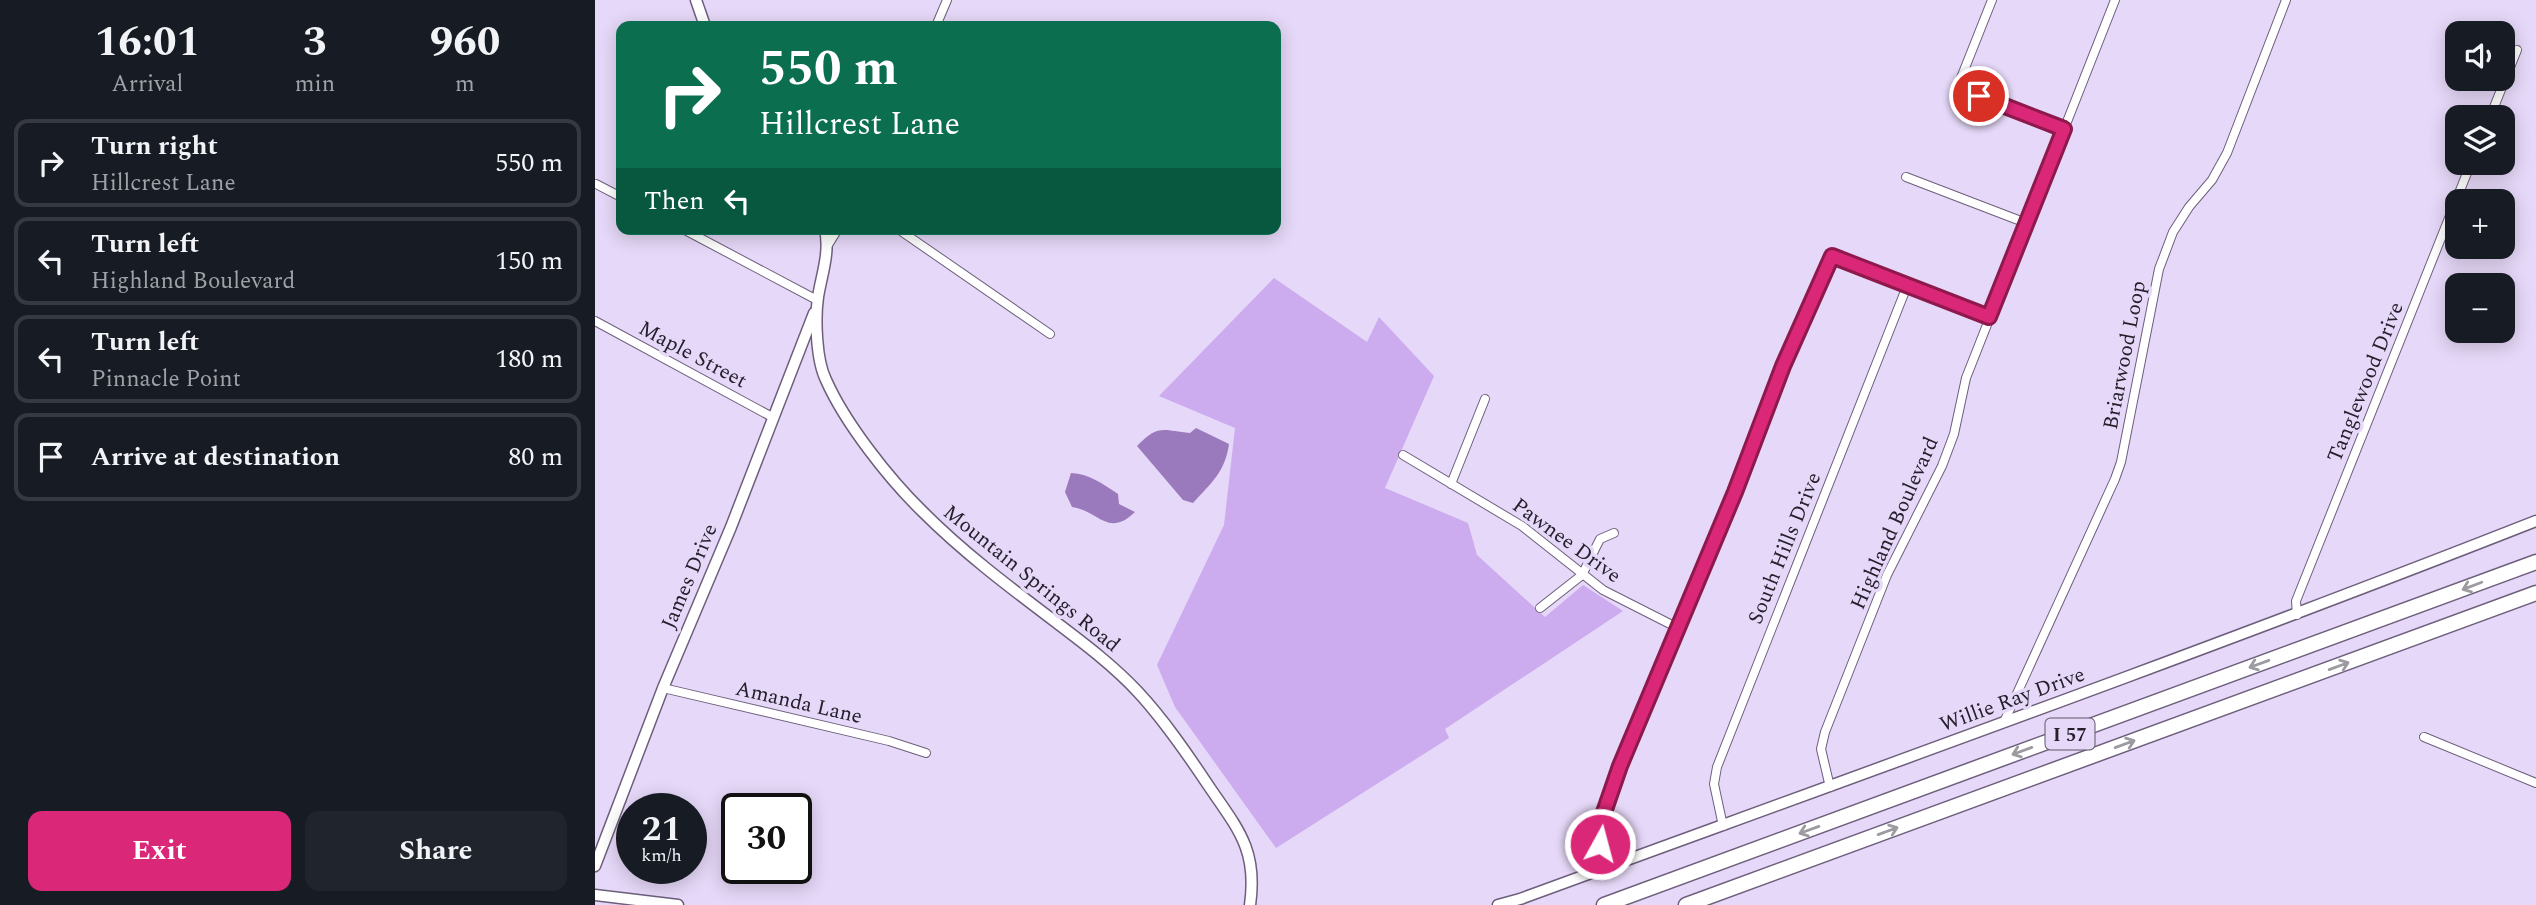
<!DOCTYPE html>
<meta charset="utf-8">
<style>
body{margin:0;font-family:Spectral,serif;background:#20242c;color:#f1f3f6;height:100vh;display:flex;flex-direction:column;font-size:26px;white-space:nowrap}
*{box-sizing:border-box;margin:0}
p{font-size:23px;color:#9ea1a6}
.icon{flex:none;width:38px;height:38px;fill:none;stroke:currentColor;stroke-width:2;stroke-linecap:round;stroke-linejoin:round}
.map{position:relative;flex:1;overflow:hidden}
.sheet{display:flex;flex-direction:column;background:#171b24;width:595px}
.sheet>*{flex:none}
.hud{position:absolute;left:21px;top:21px;width:665px;height:214px;border-radius:14px;box-shadow:0 4px 18px #0003;background:#0b6e4f;color:#fff;overflow:hidden}
.fabs{position:absolute;left:1850px;top:21px;display:grid;gap:14px}
.fabs a{display:grid;place-items:center;width:70px;height:70px;border-radius:14px;background:#171b24;box-shadow:0 4px 18px #0003;font-size:35px}
.speed{position:absolute;left:21px;top:793px;display:flex;gap:14px;font-size:35px;font-weight:700;text-align:center}
.speed>*{display:grid;place-content:center;width:91px;height:91px;border-radius:50%;background:#171b24;box-shadow:0 4px 18px #0003;line-height:1}
.speed small{font-size:18px;font-weight:400}
.speed .limit{border:4px solid #111;border-radius:10px;background:#fff;color:#111}
.pin{position:absolute;display:grid;place-items:center;width:60px;height:60px;color:#fff;margin:-30px;border:4px solid #fff;border-radius:50%;box-shadow:0 2px 7px #0007}
.me{position:absolute;width:77px;margin:-38px;rotate:7deg;stroke-linejoin:round;filter:drop-shadow(0 0 5px #0008)}
.turn{display:flex;align-items:center;gap:24px;height:147px;padding:0 28px;font-size:32px}
.turn .icon{width:91px;height:91px;stroke-width:2.5}
.turn b{display:block;font-size:49px;line-height:60px}
.then{display:flex;align-items:center;height:66px;padding:0 28px;background:#0003;gap:14px;font-size:26px}
.eta{display:flex;justify-content:space-evenly;align-items:center;height:119px;text-align:center}
.eta b{font-size:42px;font-weight:700;line-height:49px}
.button{display:flex;gap:14px;margin-top:auto;padding:14px 28px}
.button a{flex:1;height:80px;border-radius:14px;background:#db2777;color:#fff;font-size:28px;font-weight:700;line-height:80px;text-align:center}
.button a+a{background:#20242c;color:#f1f3f6}
ul{padding:0;list-style:none}
li{display:flex;align-items:center;gap:21px;height:88px;margin:0 14px 10px;padding:0 14px;border:4px solid #363941;border-radius:14px}
li div{flex:1}
li b{display:block;font-size:26px}
li em{font-style:normal}
main{display:flex;flex:1;min-height:0}
.map>svg:first-child{display:block}
.green{fill:#ccabee}
.water{fill:#9a79bc}
.lines{fill:none;stroke-linecap:round;stroke-linejoin:round}
.street-casing{stroke:#6d5f7b;stroke-width:10}
.secondary-casing{stroke:#6d5f7b;stroke-width:13}
.highway-casing{stroke:#6d5f7b;stroke-width:17}
.street{stroke:#fff;stroke-width:8}
.secondary{stroke:#fff;stroke-width:10}
.highway{stroke:#fff;stroke-width:14}
.oneway{stroke:#9d9ba0}
.route-casing{stroke:#8e194d;stroke-width:18}
.route{stroke:#db2777;stroke-width:12}
.labels{text-anchor:middle;stroke-width:7;stroke-linejoin:round;paint-order:stroke}
.shield{fill:#e6d8f8;stroke:#5f5769;stroke-width:2}
.shield-label{font-size:19px;font-weight:bold;fill:#25202c}
.street-label{font-size:21px;fill:#25202c;stroke:#e6d8f8}
</style>
<main>
<section class="sheet">
<div class="eta">
<div><b>16:01</b><p>Arrival</p></div>
<div><b>3</b><p>min</p></div>
<div><b>960</b><p>m</p></div>
</div>
<ul>
<li><svg class="icon" aria-label="right" viewBox="0 0 24 24"><path d="M7 20v-9h11M14 6l5 5-5 5"/></svg><div><b>Turn right</b><p>Hillcrest Lane</p></div><em>550 m</em></li>
<li><svg class="icon" aria-label="left" viewBox="0 0 24 24"><path d="M17 20v-9H6M10 6l-5 5 5 5"/></svg><div><b>Turn left</b><p>Highland Boulevard</p></div><em>150 m</em></li>
<li><svg class="icon" aria-label="left" viewBox="0 0 24 24"><path d="M17 20v-9H6M10 6l-5 5 5 5"/></svg><div><b>Turn left</b><p>Pinnacle Point</p></div><em>180 m</em></li>
<li><svg class="icon" aria-label="arrive" viewBox="0 0 24 24"><path d="M6 21V4h12l-3 4 3 4H6"/></svg><div><b>Arrive at destination</b></div><em>80 m</em></li>
</ul>
<div class="button"><a>Exit</a><a>Share</a></div>
</section>
<div class="map">
<svg width="1941" height="905" viewBox="0 0 1941 905">
<rect width="100%" height="100%" fill="#e6d8f8"/>
<polygon class="green" points="679,278 772,342 784,317 839,376 790,488 873,523 882,555 950,617 988,585 1028,611 850,729 854,738 681,848 580,707 562,665 629,525 640,428 564,396"/>
<g class="water">
<path d="M601 428 634 444C630 472 617 482 598 503L588 500 542 446C563 424 567 430 595 433Z"/>
<path d="M476 473C495 474 508 484 523 494L524 504 540 512C513 538 504 511 477 507L470 492Z"/>
</g>
<g class="lines">
<defs>
<g id="street">
<polyline points="1397,0 1362,88 1469,129"/>
<polyline points="341,26 352,0"/>
<polyline points="1895,117 1922,50"/>
<polyline points="1311,177 1431,223"/>
<polyline points="1,184 26,197"/>
<polyline points="88,229 222,300"/>
<polyline points="303,229 455,334"/>
<polyline points="233,245 243,229"/>
<polyline points="0,321 179,418"/>
<polyline points="808,455 927,526 1008,590 1083,628"/>
<polyline points="856,484 890,399"/>
<polyline points="945,608 987,575 1005,539 1019,533"/>
<polyline points="1702,615 1701,601 1876,163"/>
<polyline points="68,688 294,741 331,753"/>
<polyline points="1409,722 1520,479 1526,462 1564,269 1578,232 1594,207 1617,180 1632,153 1691,0"/>
<polyline points="1829,737 1941,783"/>
<polyline points="1235,787 1226,749 1230,732 1292,575 1347,466 1359,434 1371,378 1520,0"/>
<polyline points="1128,826 1119,784 1122,767 1312,286"/>
<path d="M1010 868C1003 837 1005 822 1015 792L1140 492 1188 366 1237 255 1394 317"/>
</g>
<g id="secondary">
<polyline points="101,0 110,26"/>
<path d="M230 229C235 253 227 273 223 297 220 318 221 360 231 380 250 423 294 479 328 512 368 552 413 586 458 620 487 642 518 665 543 692 569 720 591 752 613 785 642 828 663 849 655 905"/>
<polyline points="0,866 68,688 136,527 219,313"/>
<polyline points="0,895 83,905"/>
<path d="M903 905 925 899C1264 775 1605 653 1941 521"/>
</g>
<g id="highway">
<polyline points="1009,905 1941,562"/>
<polyline points="1091,905 1941,593"/>
</g>
</defs>
<use href="#street" class="street-casing"/>
<use href="#secondary" class="secondary-casing"/>
<use href="#highway" class="highway-casing"/>
<use href="#street" class="street"/>
<use href="#secondary" class="secondary"/>
<use href="#highway" class="highway"/>
</g>
<defs><path id="oneway-shaft" d="M-6 0H5M1.5-3L5.5 0L1.5 3" fill="none" stroke-width="1.6" stroke-linecap="round" stroke-linejoin="round" transform="scale(1.75)"/></defs>
<g class="oneway">
<use href="#oneway-shaft" transform="translate(1877 586) rotate(159)"/>
<use href="#oneway-shaft" transform="translate(1664 664) rotate(160)"/>
<use href="#oneway-shaft" transform="translate(1744 666) rotate(-20)"/>
<use href="#oneway-shaft" transform="translate(1530 744) rotate(-20)"/>
<use href="#oneway-shaft" transform="translate(1427 751) rotate(160)"/>
<use href="#oneway-shaft" transform="translate(1214 830) rotate(160)"/>
<use href="#oneway-shaft" transform="translate(1293 831) rotate(-20)"/>
</g>
<g class="lines">
<defs>
<polyline id="route" points="1005,844 1006,821 1025,766 1140,492 1188,366 1237,256 1394,317 1469,129 1384,96"/>
</defs>
<use href="#route" class="route-casing"/>
<use href="#route" class="route"/>
</g>
<g class="labels">
<rect class="shield" x="1450.5" y="718.5" width="49" height="31" rx="5"/>
<g class="shield-label">
<text x="1475" y="741">I 57</text>
</g>
<g class="street-label">
<text transform="translate(98 354) rotate(28)" y="7">Maple Street</text>
<text transform="translate(1529 355) rotate(-79)" y="7">Briarwood Loop</text>
<text transform="translate(1770 382) rotate(-68)" y="7">Tanglewood Drive</text>
<text transform="translate(1299 523) rotate(-66)" y="7">Highland Boulevard</text>
<text transform="translate(972 540) rotate(36)" y="7">Pawnee Drive</text>
<text transform="translate(1189 548) rotate(-68)" y="7">South Hills Drive</text>
<text transform="translate(94 576) rotate(-67)" y="7">James Drive</text>
<text transform="translate(437 578) rotate(39)" y="7">Mountain Springs Road</text>
<text transform="translate(1417 699) rotate(-20)" y="7">Willie Ray Drive</text>
<text transform="translate(204 702) rotate(13)" y="7">Amanda Lane</text>
</g>
</g>
</svg>
<div class="fabs">
<a><svg class="icon" aria-label="sound" viewBox="0 0 24 24"><path d="M4 9h4l5-4v14l-5-4H4zM17 9q2 3 0 6"/></svg></a>
<a><svg class="icon" aria-label="layers" viewBox="0 0 24 24"><path d="M12 4l9 5-9 5-9-5zM3 14l9 5 9-5"/></svg></a>
<a>+</a>
<a>−</a>
</div>
<div class="speed"><div>21<small>km/h</small></div><div class="limit">30</div></div>
<div class="pin" style="left:1384px;top:96px;background:#d93025"><svg class="icon" aria-label="arrive" viewBox="0 0 24 24"><path d="M6 21V4h12l-3 4 3 4H6"/></svg></div>
<svg class="me" style="left:1005px;top:844px" viewBox="-20 -20 40 40"><circle r="17" fill="#db2777" stroke="#fff" stroke-width="3"/><path d="M0-11L8 9 0 5-8 9z" fill="#fff"/></svg>
<div class="hud">
<div class="turn"><svg class="icon" aria-label="right" viewBox="0 0 24 24"><path d="M7 20v-9h11M14 6l5 5-5 5"/></svg><div><b>550 m</b>Hillcrest Lane</div></div>
<div class="then">Then<svg class="icon" aria-label="left" viewBox="0 0 24 24"><path d="M17 20v-9H6M10 6l-5 5 5 5"/></svg></div>
</div>
</div>
</main>
